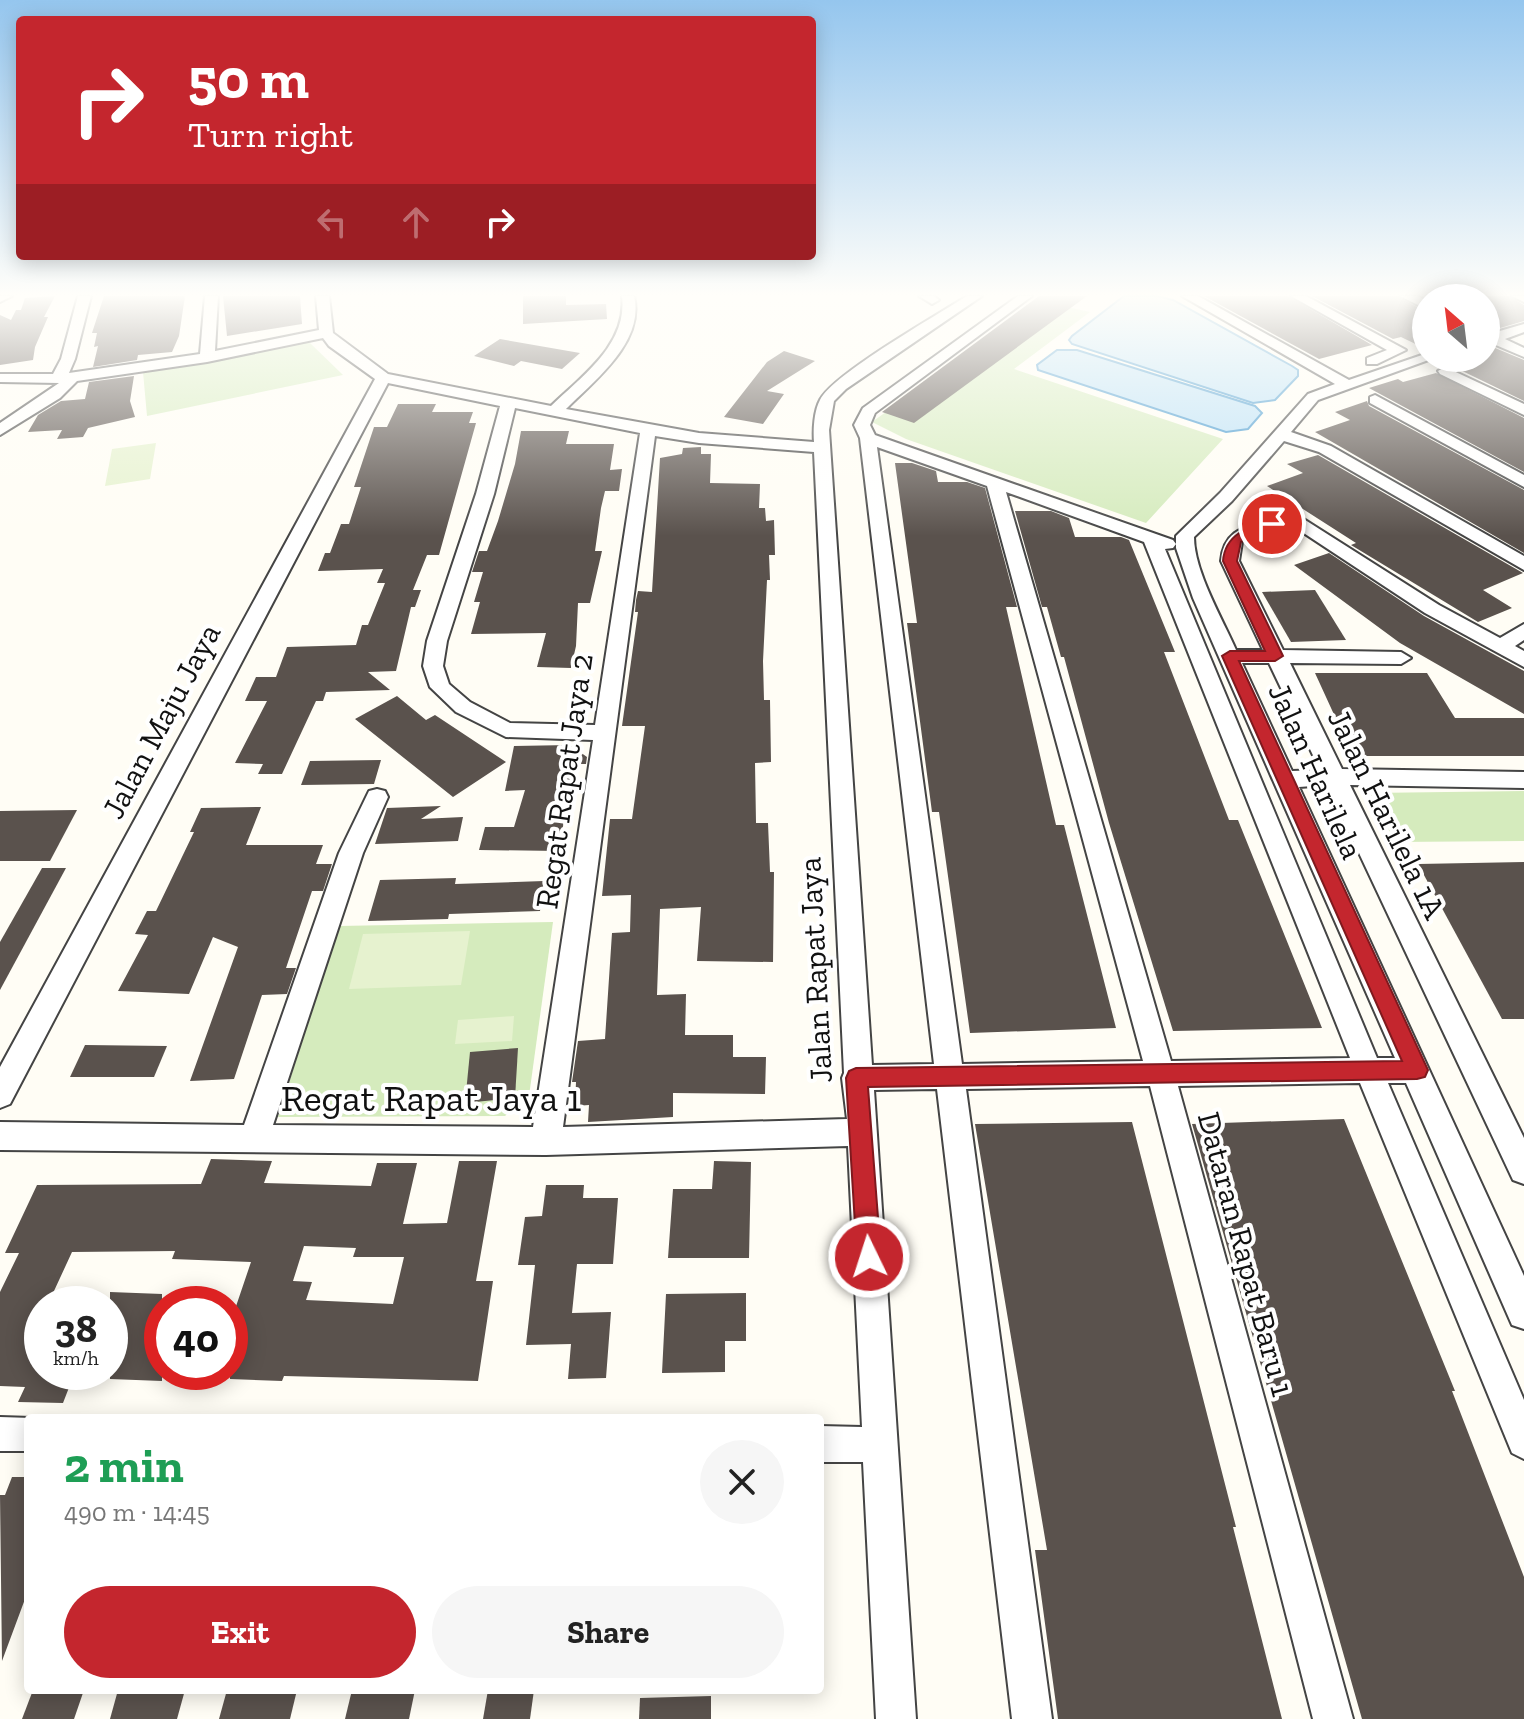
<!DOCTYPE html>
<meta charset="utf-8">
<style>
body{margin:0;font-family:"Zilla Slab",serif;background:#f6f6f6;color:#222;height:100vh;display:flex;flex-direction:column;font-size:30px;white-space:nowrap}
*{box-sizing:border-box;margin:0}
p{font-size:26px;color:#767676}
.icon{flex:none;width:44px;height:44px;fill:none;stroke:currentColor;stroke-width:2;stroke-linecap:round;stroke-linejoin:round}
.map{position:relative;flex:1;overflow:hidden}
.drawer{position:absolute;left:24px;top:1414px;width:800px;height:280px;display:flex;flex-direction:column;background:#fff;border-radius:8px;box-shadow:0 4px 20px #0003}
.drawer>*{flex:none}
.guide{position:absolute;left:16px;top:16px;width:800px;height:244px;border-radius:8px;box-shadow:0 4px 20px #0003;background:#c4262e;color:#fff;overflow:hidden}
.needle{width:52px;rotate:332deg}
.buttons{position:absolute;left:1412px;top:284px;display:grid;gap:16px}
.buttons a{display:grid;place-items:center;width:88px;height:88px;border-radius:50%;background:#fff;box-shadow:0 4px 20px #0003;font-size:40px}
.speed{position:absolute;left:24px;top:1286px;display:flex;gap:16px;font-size:40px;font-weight:700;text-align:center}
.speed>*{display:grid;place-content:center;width:104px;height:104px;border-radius:50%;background:#fff;box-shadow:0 4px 20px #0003;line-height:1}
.speed small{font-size:20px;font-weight:400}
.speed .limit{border:12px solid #d22;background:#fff;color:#111}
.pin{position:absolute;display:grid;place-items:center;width:68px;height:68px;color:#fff;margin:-34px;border:4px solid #fff;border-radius:50%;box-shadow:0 2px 8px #0007}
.me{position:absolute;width:88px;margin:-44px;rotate:356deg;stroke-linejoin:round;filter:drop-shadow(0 0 6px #0008)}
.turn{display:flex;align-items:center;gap:28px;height:168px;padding:0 40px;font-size:36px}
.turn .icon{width:104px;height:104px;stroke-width:2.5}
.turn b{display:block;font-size:56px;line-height:68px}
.lanes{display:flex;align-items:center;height:76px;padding:0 40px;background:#0003;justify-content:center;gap:40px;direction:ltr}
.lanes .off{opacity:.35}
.round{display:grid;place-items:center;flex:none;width:84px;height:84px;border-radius:42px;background:#f6f6f6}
.overview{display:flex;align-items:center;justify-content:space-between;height:136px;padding:0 40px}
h1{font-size:48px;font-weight:800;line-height:60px;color:#1e9e55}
.cta{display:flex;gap:16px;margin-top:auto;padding:16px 40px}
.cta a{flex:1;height:92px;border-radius:48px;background:#c4262e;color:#fff;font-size:32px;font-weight:800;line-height:92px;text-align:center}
.cta a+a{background:#f6f6f6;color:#222}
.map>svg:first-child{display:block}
.green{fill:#d5ebbd}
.pitch{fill:#e6f2cf}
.water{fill:#b9e0f7;stroke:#3f96cf;stroke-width:2}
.building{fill:#5a524d;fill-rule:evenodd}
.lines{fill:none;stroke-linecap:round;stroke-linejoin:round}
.minor-casing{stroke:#444;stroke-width:4}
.minor{fill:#fff;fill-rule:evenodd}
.route{fill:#c4262e;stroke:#7f191e;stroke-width:2}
.labels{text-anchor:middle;stroke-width:8;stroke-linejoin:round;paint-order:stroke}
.street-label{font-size:32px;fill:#111;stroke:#fff}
.near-street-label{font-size:38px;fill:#111;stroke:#fff}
</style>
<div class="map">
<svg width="1524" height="1719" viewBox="0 0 1524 1719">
<rect width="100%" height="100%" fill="#fffdf5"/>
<g class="green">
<polygon points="1040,301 1090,312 1014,369 1223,439 1146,523 906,439 872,422"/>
<polygon points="309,342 343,375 147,416 143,372"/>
<polygon points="1524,791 1524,841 1395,842 1370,793"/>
<polygon points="553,922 529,1096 505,1116 278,1117 339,926"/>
</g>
<g class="pitch">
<polygon points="156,443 150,479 105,486 112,449"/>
<polygon points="470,931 461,985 349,989 363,934"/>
<polygon points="514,1016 512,1041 455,1044 458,1020"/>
</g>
<g class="water">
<polygon points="1124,296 1157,296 1173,300 1292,366 1298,370 1298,376 1275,400 1253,403 1072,344 1069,340 1072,336"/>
<polygon points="1057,350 1077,350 1255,406 1262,413 1248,429 1226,432 1038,370 1037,365"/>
</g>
<g class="building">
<polygon points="55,296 44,317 48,317 35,347 33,360 0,365 0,315 11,320 16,310 21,310 25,298"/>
<polygon points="104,296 185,296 179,336 172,352 138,355 137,360 93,367 98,346 94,347 97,333 92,333"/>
<polygon points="223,296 300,296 302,324 227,336"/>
<polygon points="523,296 566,296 566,305 606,304 607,319 523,324"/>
<polygon points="1039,296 1087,296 914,423 882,412"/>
<polygon points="1204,296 1288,296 1372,345 1319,359"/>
<polygon points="1312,296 1397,296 1426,312 1426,349 1401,337 1393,339"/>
<polygon points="1486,296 1509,296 1524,305 1524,321 1500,328 1486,321"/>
<polygon points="500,339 580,353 562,369 521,361 514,366 474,356"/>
<polygon points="1495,348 1524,360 1524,401 1448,364 1469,358 1486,358 1486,351"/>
<polygon points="784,351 815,361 767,391 784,394 763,424 724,417 767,362"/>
<polygon points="1436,373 1524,418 1524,472 1369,388 1398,379 1403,382"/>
<polygon points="134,376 130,401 135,417 88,428 83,437 57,439 62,430 28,432 38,415 61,401 85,399 89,382"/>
<polygon points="1367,401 1369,406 1524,490 1524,553 1315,432 1350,420 1335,412"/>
<polygon points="398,404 436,404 432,412 473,412 469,423 476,423 439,555 427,555 413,590 421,590 415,607 411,607 396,671 368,672 390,690 326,692 323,701 316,701 282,774 258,774 263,764 235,763 267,701 245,701 256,677 276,677 287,647 356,645 362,625 368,625 385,583 377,583 383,569 318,571 325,553 330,553 341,524 349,524 361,487 354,487 374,427 387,427"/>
<polygon points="521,431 569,431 566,444 614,444 610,470 622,469 619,491 605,491 601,508 595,551 602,551 590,603 578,603 576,646 571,668 537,667 546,633 471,634 480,602 474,602 483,572 472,572 479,551 487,551 498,521 515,464"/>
<polygon points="701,447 701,454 711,454 710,483 760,484 759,508 765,508 766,521 774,520 775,555 769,555 770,580 767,580 763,661 764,700 770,700 771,762 755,763 756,823 768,823 770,872 774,872 773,962 697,961 701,907 660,909 657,995 686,994 685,1035 733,1035 733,1057 766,1057 765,1094 673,1093 673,1117 588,1122 589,1105 575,1106 576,1082 572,1082 578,1041 605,1039 612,933 630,932 631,895 602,896 610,819 632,819 645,726 622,726 638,612 635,612 636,600 638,591 652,592 660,458 682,454 683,448"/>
<polygon points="1318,455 1523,573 1483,590 1512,608 1478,622 1351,545 1356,543 1267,486 1303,473 1287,464"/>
<polygon points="895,463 912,463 936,471 938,482 967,482 985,488 1017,607 1006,607 1056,825 1064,825 1116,1028 970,1033 939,812 932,812 907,623 917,623"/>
<polygon points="1015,511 1051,511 1069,518 1075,537 1121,537 1129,540 1175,652 1164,652 1229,820 1238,820 1322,1028 1173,1031 1109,823 1064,657 1061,657 1047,607 1042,607"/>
<polygon points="1329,553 1424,616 1524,671 1524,714 1400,643 1294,565"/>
<polygon points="1315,590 1346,640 1291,642 1262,592"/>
<polygon points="1315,673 1427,673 1455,718 1524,718 1524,756 1353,756"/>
<polygon points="397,696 426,720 435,715 506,762 453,797 355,719"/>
<polygon points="570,745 587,757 586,764 573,764 559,851 479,850 485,827 514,827 525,790 505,791 514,746"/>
<polygon points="381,760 374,784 301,785 310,761"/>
<polygon points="441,806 421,819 463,817 458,841 375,844 387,808"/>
<polygon points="261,807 246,845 323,845 316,864 332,864 323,891 312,891 286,968 296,968 287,994 262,995 234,1079 190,1081 238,947 213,937 189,994 118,991 148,935 135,934 147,911 156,911 194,832 190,832 201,808"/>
<polygon points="77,810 50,861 0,861 0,811"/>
<polygon points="1524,862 1524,1019 1502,1019 1418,864"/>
<polygon points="42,868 66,868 0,990 0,942"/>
<polygon points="456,878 455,884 544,881 540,911 449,914 448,919 368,921 380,880"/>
<polygon points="85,1045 167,1046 154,1077 70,1077"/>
<polygon points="518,1048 515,1098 465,1103 470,1052"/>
<polygon points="1344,1119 1455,1391 1452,1391 1524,1577 1524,1719 1362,1719 1192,1124"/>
<polygon points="1132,1122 1236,1527 1233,1527 1282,1719 1058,1719 1035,1550 1047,1550 975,1124"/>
<path d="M211 1159 272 1161 264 1183 371 1186 377 1163H417L403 1224 447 1223 459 1161H497L476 1281H493L478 1381 284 1376 282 1381 230 1379V1324L251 1262 172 1259 175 1251 72 1252 48 1304H42V1372H75L63 1403 18 1402 25 1387 0 1386V1292L19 1253H5L37 1185 201 1184ZM304 1246 356 1248 353 1257H404L393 1304 306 1300 312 1282 293 1281Z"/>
<polygon points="714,1161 751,1162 749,1258 668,1258 673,1189 712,1189"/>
<polygon points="546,1185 584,1185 583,1198 618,1198 613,1264 577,1264 572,1313 611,1312 606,1378 568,1379 571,1344 526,1345 535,1265 518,1265 525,1217 542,1216"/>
<polygon points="110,1292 162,1294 162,1381 110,1379"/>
<polygon points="746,1293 746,1341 725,1341 725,1372 662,1373 666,1294"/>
<polygon points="12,1477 28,1477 28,1591 2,1661 0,1495 5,1495"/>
<polygon points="33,1690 84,1690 74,1719 22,1719"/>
<polygon points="118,1690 185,1690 177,1719 110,1719"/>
<polygon points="227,1690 297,1690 290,1719 219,1719"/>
<polygon points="352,1690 415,1690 409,1719 345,1719"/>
<polygon points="488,1690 534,1690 530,1719 483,1719"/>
<polygon points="711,1696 711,1719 639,1719 640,1698"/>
</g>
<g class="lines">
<defs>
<g id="minor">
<polygon points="0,296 12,296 0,302"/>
<path d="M78 296H91L75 359 69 373 200 354 205 296H218L215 351 319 330 316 296H329L333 333 388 374 551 406C582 376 628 344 622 296H634C645 342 595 380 566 409L699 433 814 442C813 430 814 411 820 400 833 374 939 314 967 296H982L846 389 834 401 829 430 872 1065 934 1064 860 438 854 425 863 408 1018 296H1032L875 413 870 425 875 435 1173 540 1176 544 1173 548 1165 549 1377 1058H1395L1193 598 1176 548V536L1220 493 1308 394 1335 384 1182 296H1198L1349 380 1422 355 1434 358 1318 400 1291 432 1331 446 1524 556V570L1319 452 1284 441 1232 501 1194 537C1194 571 1222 618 1236 650H1263L1221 561C1224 526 1250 527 1279 516L1271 509 1280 504 1439 605 1500 638 1524 624V640L1515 646 1524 651V667L1425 613 1290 524 1242 542 1239 561 1283 650 1401 652 1411 658 1401 664 1290 663 1342 769 1524 772V788L1350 785 1524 1138V1184L1513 1180 1327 785 1299 787 1524 1276V1329L1512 1325 1406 1083H1388L1524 1400V1459L1512 1453 1360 1083 1178 1086 1353 1719H1313L1150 1086 966 1089 1052 1719H1012L937 1089 874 1090 916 1719H876L863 1462H820V1426L862 1427 848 1146 546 1155 0 1150V1122L244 1125 339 853 369 791 377 789 385 791 388 797 363 853 273 1125 533 1127 593 740 506 737 456 712 430 687 423 666 427 641 476 494 500 406 388 383 10 1104 0 1108V1067L375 379 329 346 323 338 207 362 77 381 60 398 0 435V423L59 383 0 382V374H53L61 359ZM515 408 640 433 595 725 510 723 470 702 449 684 443 666 447 641 494 494ZM655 436 699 443 814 452 844 1073 842 1078 847 1119 563 1127ZM877 447 987 486 1143 1061 962 1064ZM1006 492 1144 542 1350 1058 1171 1061ZM1242 663H1269L1320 770 1292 771Z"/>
<polygon points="919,296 934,296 939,300 932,304"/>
<polygon points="1291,296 1306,296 1406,350 1377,364 1367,364 1367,358 1387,350"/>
<polygon points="1400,296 1417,296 1426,300 1426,309"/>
<polygon points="1512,296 1524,296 1524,302"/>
<polygon points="1524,324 1524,332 1505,339 1524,348 1524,357 1491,343 1486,344 1486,335"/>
<polygon points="1445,367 1524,404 1524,415 1440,374 1438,371"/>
<polygon points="1375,395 1524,475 1524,487 1370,403 1370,397"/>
<polygon points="0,1417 32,1418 28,1418 28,1451 0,1451"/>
</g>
</defs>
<use href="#minor" class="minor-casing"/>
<use href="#minor" class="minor"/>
</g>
<linearGradient id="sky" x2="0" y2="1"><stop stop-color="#95c6ee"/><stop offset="0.55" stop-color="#fffefa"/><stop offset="1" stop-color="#fffefa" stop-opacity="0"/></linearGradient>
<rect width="1524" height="536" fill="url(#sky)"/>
<path class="route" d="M1272 520 1276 521V527L1241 542 1237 561 1283 656 1275 661H1239L1428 1070 1425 1077 1417 1079 868 1087 881 1257 877 1266 869 1269 860 1266 857 1257 846 1078 849 1071 856 1068 1402 1061 1222 656 1230 651H1265L1223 561C1225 534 1248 527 1272 520Z"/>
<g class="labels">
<g class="street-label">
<text transform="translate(161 721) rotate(-62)" y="11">Jalan Maju Jaya</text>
<text transform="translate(1316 771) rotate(66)" y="11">Jalan Harilela</text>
<text transform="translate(564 781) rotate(-82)" y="11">Regat Rapat Jaya 2</text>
<text transform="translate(1387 814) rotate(64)" y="11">Jalan Harilela 1A</text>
<text transform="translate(815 970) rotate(-93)" y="11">Jalan Rapat Jaya</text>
<text transform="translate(1246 1254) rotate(75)" y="11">Dataran Rapat Baru 1</text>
</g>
<g class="near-street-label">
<text x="431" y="1111">Regat Rapat Jaya 1</text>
</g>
</g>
</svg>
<div class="buttons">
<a><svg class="needle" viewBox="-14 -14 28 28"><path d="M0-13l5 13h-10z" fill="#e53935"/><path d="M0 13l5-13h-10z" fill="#767676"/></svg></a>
</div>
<div class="speed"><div>38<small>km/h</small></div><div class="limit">40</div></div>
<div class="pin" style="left:1272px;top:524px;background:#d93025"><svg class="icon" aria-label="arrive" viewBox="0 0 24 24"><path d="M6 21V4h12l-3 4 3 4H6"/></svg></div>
<svg class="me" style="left:869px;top:1257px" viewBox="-20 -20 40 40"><circle r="17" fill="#c4262e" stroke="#fff" stroke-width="3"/><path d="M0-11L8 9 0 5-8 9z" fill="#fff"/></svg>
<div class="guide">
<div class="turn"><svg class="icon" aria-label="right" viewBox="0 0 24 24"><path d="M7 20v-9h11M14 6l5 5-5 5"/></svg><div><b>50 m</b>Turn right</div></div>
<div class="lanes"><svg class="icon off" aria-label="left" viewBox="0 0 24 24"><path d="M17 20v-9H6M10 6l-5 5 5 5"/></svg><svg class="icon off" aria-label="ahead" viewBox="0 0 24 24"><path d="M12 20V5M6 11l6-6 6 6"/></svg><svg class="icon" aria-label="right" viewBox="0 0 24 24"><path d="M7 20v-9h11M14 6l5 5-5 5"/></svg></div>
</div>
<section class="drawer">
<div class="overview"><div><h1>2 min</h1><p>490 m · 14:45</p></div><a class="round"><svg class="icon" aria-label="close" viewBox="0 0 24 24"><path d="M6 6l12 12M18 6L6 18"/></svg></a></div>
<div class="cta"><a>Exit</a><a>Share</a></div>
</section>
</div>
